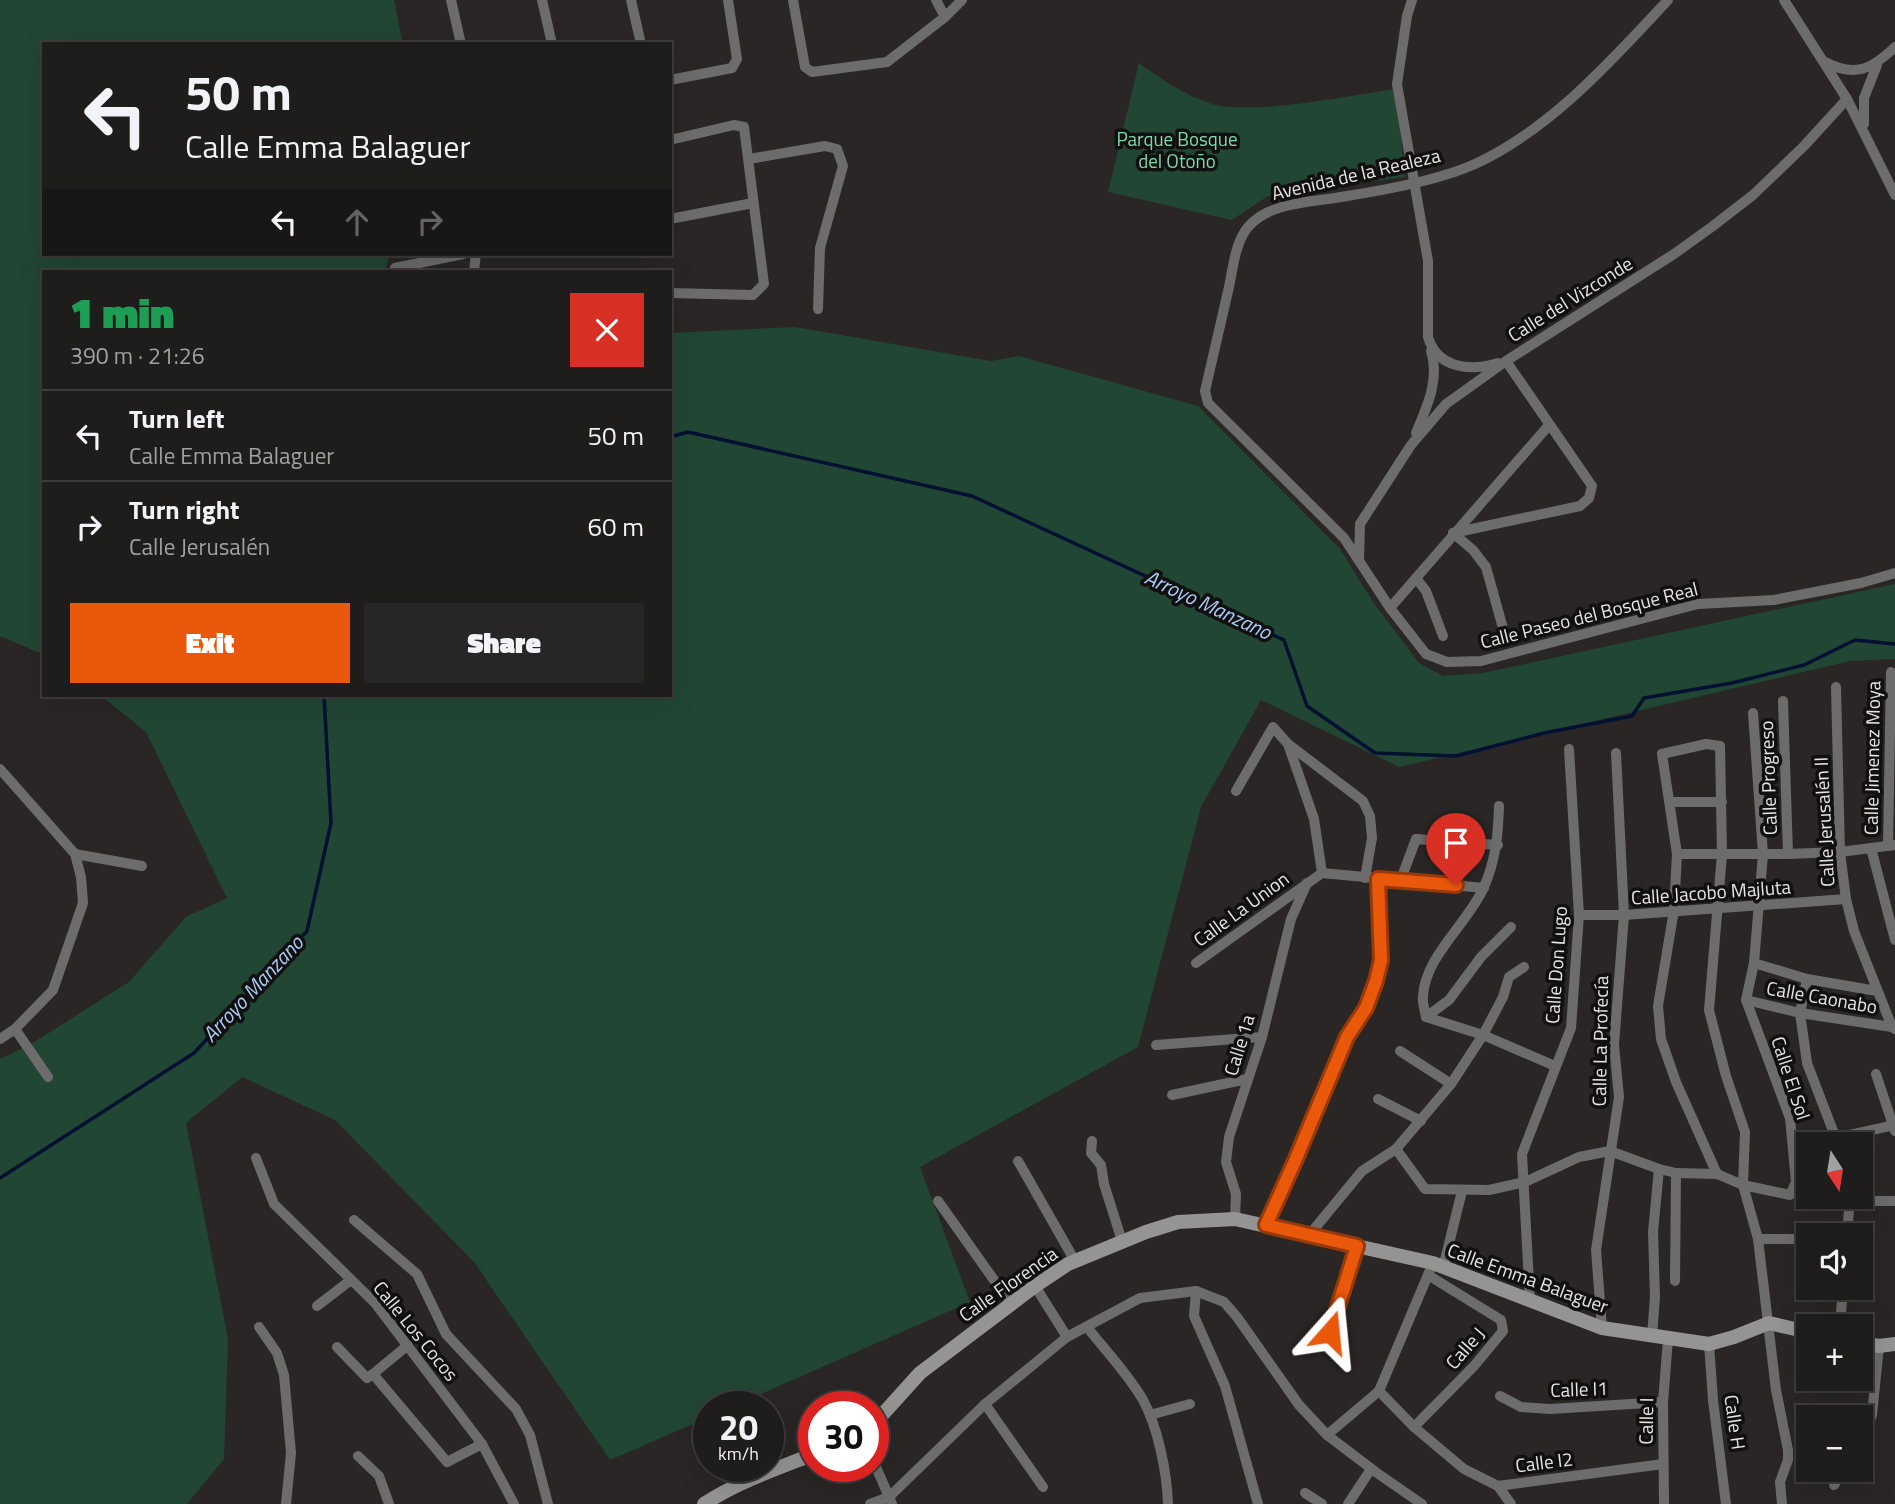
<!DOCTYPE html>
<meta charset="utf-8">
<style>
body{margin:0;font-family:"Titillium Web",sans-serif;background:#272525;color:#f1f3f6;height:100vh;display:flex;flex-direction:column;font-size:26px;white-space:nowrap}
*{box-sizing:border-box;margin:0}
p{font-size:23px;color:#a1a1a3}
.icon{flex:none;width:38px;height:38px;fill:none;stroke:currentColor;stroke-width:2;stroke-linecap:round;stroke-linejoin:round}
.map{position:relative;flex:1;overflow:hidden}
.drawer{position:absolute;left:42px;top:270px;width:630px;height:427px;display:flex;flex-direction:column;background:#1f1c1c;border-radius:0px;box-shadow:0 7px 28px #0002,0 0 0 2px #3c3a3b}
.drawer>*{flex:none}
.hud{position:absolute;left:42px;top:42px;width:630px;height:214px;border-radius:0px;box-shadow:0 7px 28px #0002,0 0 0 2px #3c3a3b;background:#1f1c1c;color:#f1f3f6;overflow:hidden}
.needle{width:46px;rotate:168deg}
.controls{position:absolute;left:1796px;top:1132px;display:grid;gap:14px}
.controls a{display:grid;place-items:center;width:77px;height:77px;border-radius:0px;background:#1f1c1c;box-shadow:0 7px 28px #0002,0 0 0 2px #3c3a3b;font-size:35px}
.speed{position:absolute;left:693px;top:1391px;display:flex;gap:14px;font-size:35px;font-weight:700;text-align:center}
.speed>*{display:grid;place-content:center;width:91px;height:91px;border-radius:50%;background:#1f1c1c;box-shadow:0 7px 28px #0002,0 0 0 2px #3c3a3b;line-height:1}
.speed small{font-size:18px;font-weight:400}
.speed .limit{border:10px solid #d22;background:#fff;color:#111}
.pin{position:absolute;display:grid;place-items:center;width:60px;height:60px;color:#fff;margin:-72px -30px;border-radius:50% 50% 50% 0;rotate:-45deg;box-shadow:0 0 7px #0007}
.pin .icon{rotate:45deg}
.me{position:absolute;width:77px;margin:-38px;rotate:18deg;stroke-linejoin:round;filter:drop-shadow(0 0 5px #0008)}
.turn{display:flex;align-items:center;gap:24px;height:147px;padding:0 28px;font-size:32px}
.turn .icon{width:91px;height:91px;stroke-width:2.5}
.turn b{display:block;font-size:49px;line-height:60px}
.lanes{display:flex;align-items:center;height:66px;padding:0 28px;background:#0003;justify-content:center;gap:35px;direction:ltr}
.lanes .off{opacity:.35}
.round{display:grid;place-items:center;flex:none;width:74px;height:74px;border-radius:0px;background:#272525}
.head{display:flex;align-items:center;justify-content:space-between;height:119px;padding:0 28px}
h1{font-size:42px;font-weight:800;line-height:52px;color:#1e9e55}
.action{display:flex;gap:14px;margin-top:auto;padding:14px 28px}
.action a{flex:1;height:80px;border-radius:0px;background:#ea580c;color:#fff;font-size:28px;font-weight:800;line-height:80px;text-align:center}
.action a+a{background:#272525;color:#f1f3f6}
ul{padding:0;list-style:none}
li{display:flex;align-items:center;gap:21px;height:91px;padding:0 28px;border-top:2px solid #3c3a3b}
li div{flex:1}
li b{display:block;font-size:26px}
li em{font-style:normal}
.map>svg:first-child{display:block}
.green{fill:#224634}
.lines{fill:none;stroke-linecap:round;stroke-linejoin:round}
.stream{stroke:#001131;stroke-width:3.5}
.street{stroke:#6d6c6c;stroke-width:10}
.secondary{stroke:#969393;stroke-width:14}
.route-casing{stroke:#983908;stroke-width:18}
.route{stroke:#ea580c;stroke-width:12}
.labels{text-anchor:middle;stroke-width:7;stroke-linejoin:round;paint-order:stroke}
.park-label{font-size:19px;fill:#7adcaa;stroke:#110f0f}
.street-label{font-size:19px;fill:#e7e5e4;stroke:#110f0f}
.water-label{font-size:21px;font-style:italic;fill:#aaccf7;stroke:#110f0f}
</style>
<div class="map">
<svg width="1895" height="1504" viewBox="0 0 1895 1504">
<rect width="100%" height="100%" fill="#292625"/>
<g class="green">
<polygon points="0,0 394,0 403,44 44,44 44,254 390,254 385,271 44,271 44,655 0,636"/>
<path d="M1139 63C1161 79 1183 94 1209 103 1247 117 1352 95 1396 89L1405 177 1268 196 1232 220 1108 192Z"/>
<polygon points="795,327 991,361 1019,356 1198,406 1340,549 1373,602 1419,663 1443,676 1483,673 1895,584 1895,659 1850,661 1399,767 1261,700 1201,807 1138,1047 920,1167 970,1302 731,1407 709,1407 709,1417 610,1460 474,1262 335,1120 242,1077 186,1123 228,1339 224,1459 187,1504 0,1504 0,1059 31,1044 129,982 186,917 227,898 146,732 100,695 670,695 670,333"/>
</g>
<g class="lines">
<g class="stream">
<polyline points="670,437 688,432 972,496 1284,640 1307,706 1375,753 1456,756 1544,733 1632,716 1644,698 1732,683 1804,665 1855,640 1895,644"/>
<polyline points="0,1178 194,1053 307,931 331,823 324,695"/>
</g>
<g class="street">
<polyline points="451,0 461,44"/>
<polyline points="542,0 552,44"/>
<polyline points="631,0 641,44"/>
<polyline points="793,0 805,67 812,72 887,62 945,17 962,0"/>
<polyline points="936,0 945,17"/>
<path d="M1412 0 1407 16 1397 84 1428 261V337C1437 368 1470 372 1498 363"/>
<path d="M1668 0C1612 60 1551 129 1475 164 1440 180 1385 190 1347 196 1316 202 1270 201 1248 227 1235 243 1233 268 1229 287 1221 322 1213 356 1205 391L1208 403 1344 538 1390 608 1426 654 1447 662 1481 661 1698 604 1774 600 1861 583 1895 573"/>
<polyline points="1784,0 1847,99 1895,195"/>
<path d="M1825 62C1855 78 1872 69 1895 47"/>
<polyline points="670,80 732,68 737,59 728,0"/>
<polyline points="1864,124 1864,98 1877,65"/>
<polyline points="670,140 734,125 744,127 764,284 753,295 670,293"/>
<polyline points="749,159 825,146 837,149 843,166 820,248 818,309"/>
<polyline points="670,219 753,203"/>
<polyline points="395,268 463,254"/>
<polyline points="474,271 476,254"/>
<path d="M1416 433C1427 407 1440 379 1431 351"/>
<polyline points="1453,533 1580,506 1589,498 1592,486 1506,361"/>
<polyline points="1453,533 1473,550 1486,567 1506,639"/>
<polyline points="1359,559 1360,524 1411,445 1446,404 1506,361 1674,254 1713,226 1753,195 1804,146 1847,99"/>
<polyline points="1416,578 1426,591 1443,636"/>
<polyline points="1390,608 1549,425"/>
<polyline points="1836,687 1840,852 1846,899 1854,931 1892,1027 1895,1029"/>
<polyline points="1783,701 1788,854"/>
<polyline points="1288,744 1314,819 1322,873"/>
<polyline points="0,769 75,854 81,877 83,903 53,990 15,1029 0,1039"/>
<polyline points="1236,791 1273,727 1288,744 1363,801 1370,816 1372,838 1365,878"/>
<polyline points="1670,802 1722,802"/>
<polyline points="1888,846 1891,672"/>
<polyline points="1871,848 1895,940"/>
<polyline points="75,854 142,866"/>
<polyline points="1677,854 1788,854 1840,852 1895,845"/>
<polyline points="1401,879 1416,839 1498,845"/>
<polyline points="1579,915 1624,915 1846,899"/>
<polyline points="1196,963 1322,873 1484,888"/>
<polyline points="1754,963 1807,979 1877,991"/>
<polyline points="1807,979 1800,1013 1807,1063 1838,1144"/>
<polyline points="1746,1000 1800,1013 1892,1027"/>
<path d="M1426 1017C1425 1011 1422 1003 1423 996 1425 956 1469 922 1484 887 1496 859 1498 836 1499 806"/>
<polyline points="1426,1017 1483,1035 1555,1066"/>
<polyline points="1426,1017 1449,1000 1481,957 1511,927"/>
<polyline points="15,1029 48,1077"/>
<polyline points="1156,1045 1262,1037"/>
<polyline points="1400,1051 1451,1084"/>
<polyline points="1876,1074 1895,1131"/>
<polyline points="1172,1095 1247,1079"/>
<polyline points="1378,1099 1421,1121"/>
<polyline points="1836,1138 1895,1125"/>
<polyline points="1092,1141 1091,1153 1101,1165 1104,1184 1122,1241"/>
<polyline points="1396,1149 1425,1189 1489,1190 1525,1182 1579,1157 1610,1151 1659,1169 1676,1173 1717,1174 1743,1185 1790,1195 1796,1182 1790,1118 1746,1000 1754,963 1763,854 1753,713"/>
<polyline points="256,1158 274,1204 375,1303 482,1444 514,1504"/>
<polyline points="1018,1161 1075,1261"/>
<polyline points="1717,1174 1676,1082 1661,1039 1658,1006 1674,910 1677,854 1662,754 1706,744 1720,746 1722,854 1709,1010 1726,1076 1745,1132 1743,1185 1758,1239 1776,1390 1788,1450 1788,1460 1780,1482 1782,1504"/>
<polyline points="938,1201 1011,1304"/>
<polyline points="1850,1201 1895,1201"/>
<polyline points="1235,1219 1236,1194 1226,1162 1229,1137 1262,1037 1291,919 1307,883"/>
<polyline points="354,1220 417,1274 446,1334 516,1409 530,1435 548,1504"/>
<polyline points="1266,1225 1347,1036 1366,1008 1376,981 1381,959 1378,879"/>
<polyline points="1310,1234 1362,1171 1396,1149 1451,1084 1483,1035 1503,997 1509,977 1524,967"/>
<polyline points="1847,1236 1850,1197"/>
<polyline points="1758,1239 1808,1239"/>
<polyline points="1443,1268 1462,1191"/>
<polyline points="1675,1281 1676,1173"/>
<polyline points="1035,1286 1067,1337"/>
<polyline points="1196,1291 1194,1316 1225,1386 1258,1504"/>
<polyline points="1530,1301 1522,1154 1571,1028 1579,915 1569,749"/>
<polyline points="317,1306 351,1280"/>
<polyline points="1840,1326 1843,1288"/>
<polyline points="259,1327 277,1353 284,1375 291,1453 286,1504"/>
<path d="M1087 1327C1105 1350 1128 1374 1143 1400 1158 1427 1167 1473 1168 1504"/>
<polyline points="1602,1328 1596,1250 1619,1097 1614,1045 1624,915 1616,753"/>
<polyline points="1330,1332 1357,1246"/>
<polyline points="1652,1336 1655,1297 1653,1232 1659,1169"/>
<polyline points="1709,1344 1713,1400 1726,1504"/>
<polyline points="408,1345 373,1374 447,1462 482,1444"/>
<polyline points="337,1347 367,1378 373,1374"/>
<polyline points="1379,1391 1414,1427 1464,1469 1498,1486 1663,1464"/>
<polyline points="1500,1396 1521,1407 1550,1409 1663,1402"/>
<polyline points="985,1404 1043,1487"/>
<polyline points="1150,1415 1190,1404"/>
<polyline points="1414,1427 1474,1366 1503,1331 1501,1320 1428,1275"/>
<polyline points="1327,1435 1379,1391 1430,1270"/>
<polyline points="1860,1446 1872,1415 1879,1346"/>
<polyline points="358,1456 379,1476 389,1504"/>
<polyline points="873,1460 892,1504"/>
<polyline points="1834,1485 1844,1470"/>
<polyline points="1498,1486 1511,1504"/>
<polyline points="1305,1493 1322,1504"/>
<polyline points="870,1504 889,1497 985,1404 1067,1337 1140,1298 1196,1291 1224,1302 1237,1317 1299,1405 1327,1435 1377,1473 1422,1504"/>
<polyline points="1348,1504 1371,1469"/>
<polyline points="1664,1504 1663,1402 1668,1339"/>
</g>
<g class="secondary">
<polyline points="1860,1343 1879,1346 1895,1344"/>
<polyline points="873,1425 920,1373 1035,1286 1068,1264 1146,1232 1178,1222 1235,1219 1433,1263 1602,1328 1709,1344 1734,1337 1769,1323 1808,1332"/>
<path d="M704 1504C738 1482 776 1469 814 1454"/>
</g>
</g>
<g class="lines">
<defs>
<polyline id="route" points="1330,1332 1357,1246 1266,1225 1295,1161 1347,1037 1366,1008 1376,981 1381,960 1378,879 1456,885"/>
</defs>
<use href="#route" class="route-casing"/>
<use href="#route" class="route"/>
</g>
<g class="labels">
<g class="park-label">
<text x="1177" y="146">Parque Bosque<tspan x="1177" dy="22">del Otoño</tspan></text>
</g>
<g class="street-label">
<text transform="translate(1356 174) rotate(-13)" y="7">Avenida de la Realeza</text>
<text transform="translate(1570 299) rotate(-32)" y="7">Calle del Vizconde</text>
<text transform="translate(1589 615) rotate(-14)" y="7">Calle Paseo del Bosque Real</text>
<text transform="translate(1872 758) rotate(-89)" y="7">Calle Jimenez Moya</text>
<text transform="translate(1768 778) rotate(-92)" y="7">Calle Progreso</text>
<text transform="translate(1824 822) rotate(-93)" y="7">Calle Jerusalén II</text>
<text transform="translate(1711 892) rotate(-4)" y="7">Calle Jacobo Majluta</text>
<text transform="translate(1241 909) rotate(-36)" y="7">Calle La Union</text>
<text transform="translate(1556 965) rotate(-86)" y="7">Calle Don Lugo</text>
<text transform="translate(1822 997) rotate(10)" y="7">Calle Caonabo</text>
<text transform="translate(1600 1041) rotate(-89)" y="7">Calle La Profecía</text>
<text transform="translate(1239 1045) rotate(-73)" y="7">Calle 1a</text>
<text transform="translate(1791 1078) rotate(72)" y="7">Calle El Sol</text>
<text transform="translate(1528 1278) rotate(20)" y="7">Calle Emma Balaguer</text>
<text transform="translate(1008 1284) rotate(-35)" y="7">Calle Florencia</text>
<text transform="translate(416 1331) rotate(51)" y="7">Calle Los Cocos</text>
<text transform="translate(1465 1348) rotate(-49)" y="7">Calle J</text>
<text transform="translate(1579 1389) rotate(-2)" y="7">Calle I1</text>
<text transform="translate(1646 1421) rotate(-89)" y="7">Calle I</text>
<text transform="translate(1735 1422) rotate(82)" y="7">Calle H</text>
<text transform="translate(1544 1462) rotate(-7)" y="7">Calle I2</text>
</g>
<g class="water-label">
<text transform="translate(1208 605) rotate(25)" y="7">Arroyo Manzano</text>
<text transform="translate(253 989) rotate(-47)" y="7">Arroyo Manzano</text>
</g>
</g>
</svg>
<div class="controls">
<a><svg class="needle" viewBox="-14 -14 28 28"><path d="M0-13l5 13h-10z" fill="#e53935"/><path d="M0 13l5-13h-10z" fill="#a1a1a3"/></svg></a>
<a><svg class="icon" aria-label="sound" viewBox="0 0 24 24"><path d="M4 9h4l5-4v14l-5-4H4zM17 9q2 3 0 6"/></svg></a>
<a>+</a>
<a>−</a>
</div>
<div class="speed"><div>20<small>km/h</small></div><div class="limit">30</div></div>
<div class="pin" style="left:1456px;top:885px;background:#d93025"><svg class="icon" aria-label="arrive" viewBox="0 0 24 24"><path d="M6 21V4h12l-3 4 3 4H6"/></svg></div>
<svg class="me" style="left:1330px;top:1332px" viewBox="-20 -20 40 40"><path d="M0-17L14 15 0 8-14 15z" fill="#ea580c" stroke="#fff" stroke-width="4"/></svg>
<div class="hud">
<div class="turn"><svg class="icon" aria-label="left" viewBox="0 0 24 24"><path d="M17 20v-9H6M10 6l-5 5 5 5"/></svg><div><b>50 m</b>Calle Emma Balaguer</div></div>
<div class="lanes"><svg class="icon" aria-label="left" viewBox="0 0 24 24"><path d="M17 20v-9H6M10 6l-5 5 5 5"/></svg><svg class="icon off" aria-label="ahead" viewBox="0 0 24 24"><path d="M12 20V5M6 11l6-6 6 6"/></svg><svg class="icon off" aria-label="right" viewBox="0 0 24 24"><path d="M7 20v-9h11M14 6l5 5-5 5"/></svg></div>
</div>
<section class="drawer">
<div class="head"><div><h1>1 min</h1><p>390 m · 21:26</p></div><a class="round" style="background:#d93025;color:#fff"><svg class="icon" aria-label="close" viewBox="0 0 24 24"><path d="M6 6l12 12M18 6L6 18"/></svg></a></div>
<ul>
<li><svg class="icon" aria-label="left" viewBox="0 0 24 24"><path d="M17 20v-9H6M10 6l-5 5 5 5"/></svg><div><b>Turn left</b><p>Calle Emma Balaguer</p></div><em>50 m</em></li>
<li><svg class="icon" aria-label="right" viewBox="0 0 24 24"><path d="M7 20v-9h11M14 6l5 5-5 5"/></svg><div><b>Turn right</b><p>Calle Jerusalén</p></div><em>60 m</em></li>
</ul>
<div class="action"><a>Exit</a><a>Share</a></div>
</section>
</div>
